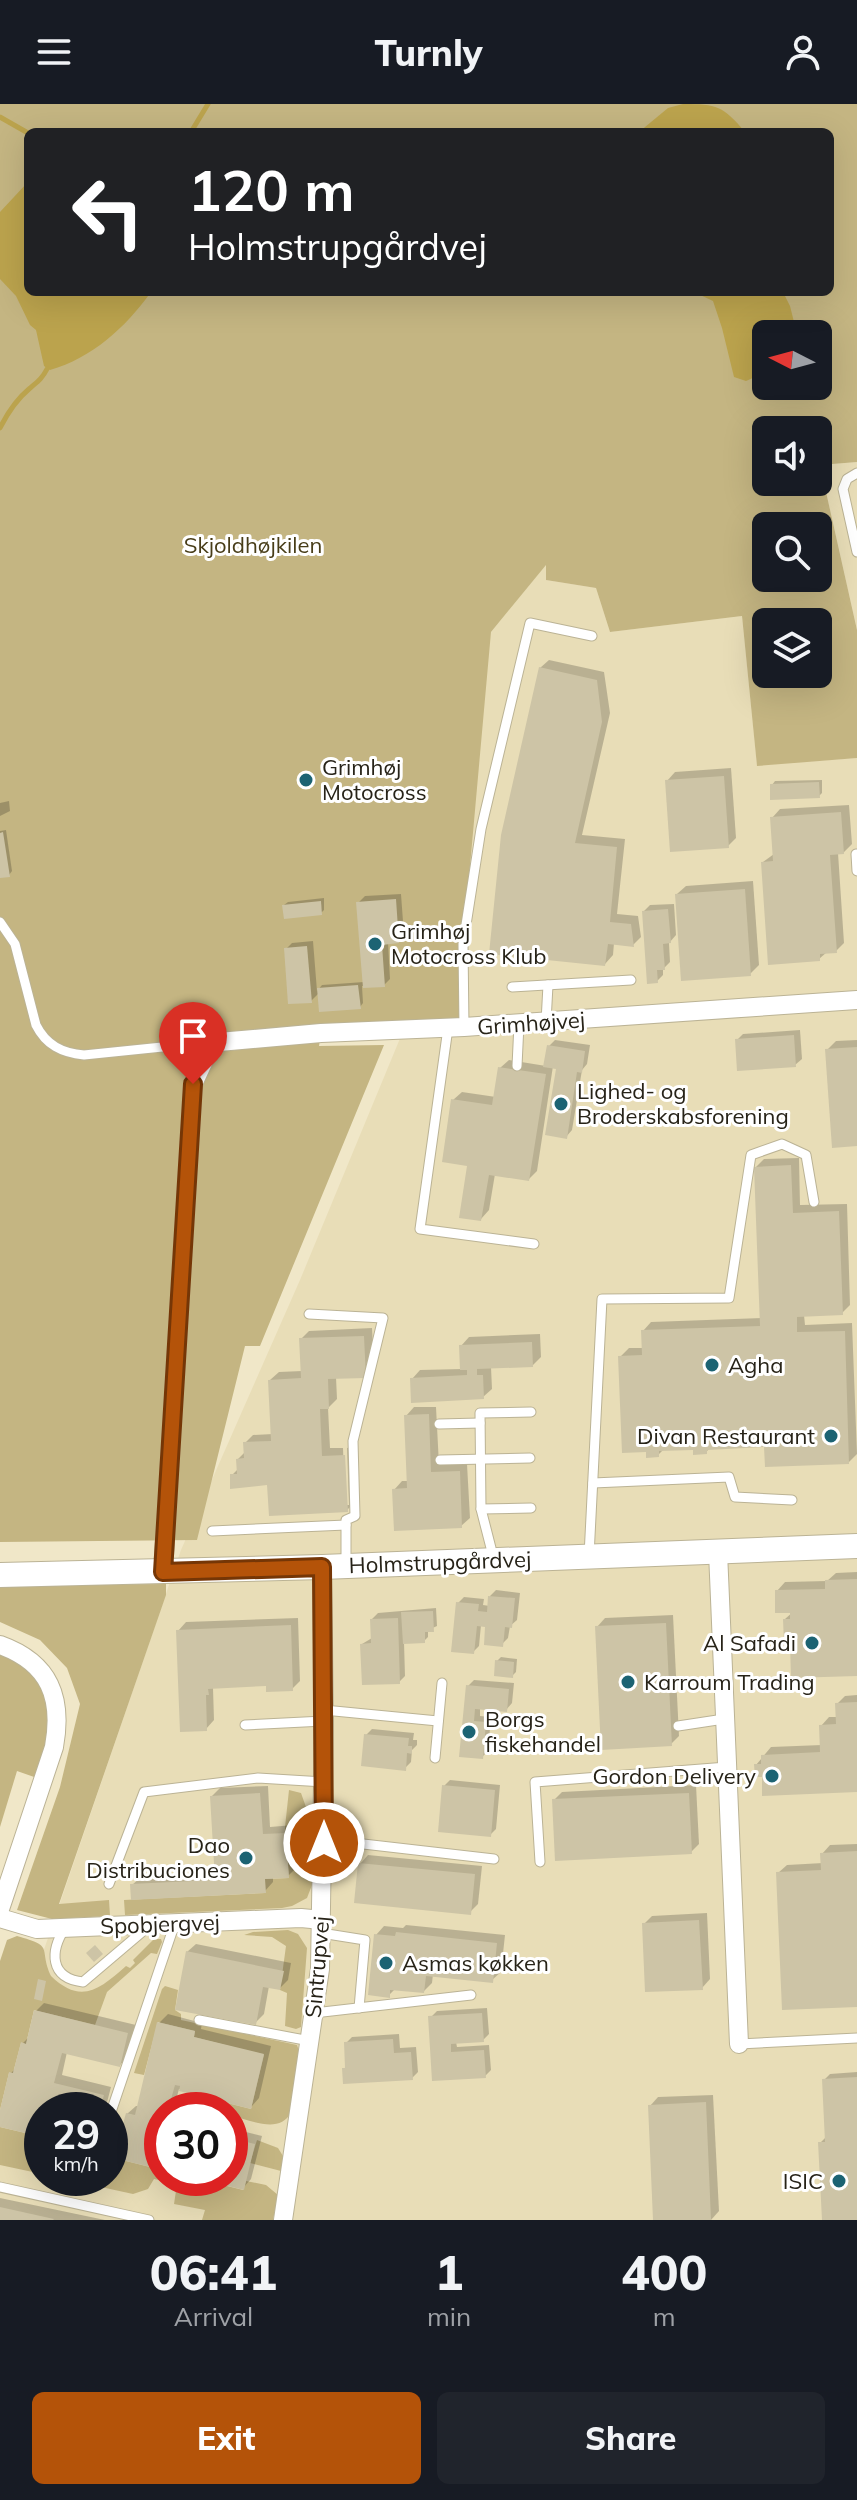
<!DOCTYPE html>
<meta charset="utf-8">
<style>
body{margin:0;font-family:Mulish,sans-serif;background:#20242c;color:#f1f3f6;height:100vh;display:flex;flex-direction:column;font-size:30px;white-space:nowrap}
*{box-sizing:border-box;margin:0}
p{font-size:26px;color:#9ea1a6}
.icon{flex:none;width:44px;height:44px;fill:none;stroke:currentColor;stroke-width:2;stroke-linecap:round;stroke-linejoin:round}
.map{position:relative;height:2116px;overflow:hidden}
.details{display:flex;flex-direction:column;background:#171b24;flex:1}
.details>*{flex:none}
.hud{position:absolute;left:24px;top:24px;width:810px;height:168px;border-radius:12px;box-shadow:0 8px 32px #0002;background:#202124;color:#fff;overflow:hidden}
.needle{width:52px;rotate:276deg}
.buttons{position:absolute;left:752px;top:216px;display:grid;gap:16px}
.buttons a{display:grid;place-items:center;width:80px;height:80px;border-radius:12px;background:#171b24;box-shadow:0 8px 32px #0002;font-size:40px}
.speed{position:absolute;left:24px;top:1988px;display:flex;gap:16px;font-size:40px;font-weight:700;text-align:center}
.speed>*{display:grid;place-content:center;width:104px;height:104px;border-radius:50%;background:#171b24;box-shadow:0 8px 32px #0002;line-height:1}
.speed small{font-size:20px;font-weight:400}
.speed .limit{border:12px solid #d22;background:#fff;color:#111}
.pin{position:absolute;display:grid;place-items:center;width:68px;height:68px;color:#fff;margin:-82px -34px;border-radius:50% 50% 50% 0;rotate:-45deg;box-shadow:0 0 8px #0007}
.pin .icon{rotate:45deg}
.me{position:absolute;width:88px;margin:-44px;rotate:0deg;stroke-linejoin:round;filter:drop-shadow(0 0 6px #0008)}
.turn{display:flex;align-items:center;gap:28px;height:168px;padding:0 32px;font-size:36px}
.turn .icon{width:104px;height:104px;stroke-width:2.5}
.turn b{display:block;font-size:56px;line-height:68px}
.eta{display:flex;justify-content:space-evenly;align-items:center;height:136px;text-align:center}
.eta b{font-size:48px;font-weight:800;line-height:56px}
.primary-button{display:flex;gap:16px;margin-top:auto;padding:16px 32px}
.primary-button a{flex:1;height:92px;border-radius:12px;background:#b45309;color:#fff;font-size:32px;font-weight:800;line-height:92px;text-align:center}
.primary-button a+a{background:#20242c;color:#f1f3f6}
header{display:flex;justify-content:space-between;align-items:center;height:104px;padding:0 32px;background:#171b24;font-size:36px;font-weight:800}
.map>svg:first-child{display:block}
.built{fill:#e8ddb7;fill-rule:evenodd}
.green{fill:#c4b582;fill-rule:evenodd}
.water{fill:#bba34d}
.shadow{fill:#0003}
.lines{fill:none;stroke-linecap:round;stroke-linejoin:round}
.stream{stroke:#bba34d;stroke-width:5}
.building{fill:#cdc4a6}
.service-casing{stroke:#bbb395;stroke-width:11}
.minor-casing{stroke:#bbb395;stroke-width:20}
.tertiary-casing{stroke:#bbb395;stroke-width:26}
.service{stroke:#fff;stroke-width:9}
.minor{stroke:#fff;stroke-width:18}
.tertiary{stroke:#fff;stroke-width:24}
.route-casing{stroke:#753606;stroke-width:20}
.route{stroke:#b45309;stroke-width:14}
.poi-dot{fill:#1c6373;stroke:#fff;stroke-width:3}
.labels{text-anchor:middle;stroke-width:6;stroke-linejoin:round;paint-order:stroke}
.park-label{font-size:22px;fill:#483d18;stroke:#fff}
.poi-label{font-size:22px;fill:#272318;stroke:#fff;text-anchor:start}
.street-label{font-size:22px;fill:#272318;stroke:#fff}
</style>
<header><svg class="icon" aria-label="menu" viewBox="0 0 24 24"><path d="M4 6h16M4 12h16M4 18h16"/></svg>Turnly<svg class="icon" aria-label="person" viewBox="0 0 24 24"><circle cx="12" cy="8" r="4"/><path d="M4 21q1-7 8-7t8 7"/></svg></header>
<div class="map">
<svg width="857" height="2116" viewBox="0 0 857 2116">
<rect width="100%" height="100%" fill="#f0e7c8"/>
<g class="built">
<polygon points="857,358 857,526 820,361"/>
<path d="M547 459 546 476 596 484 610 528 742 512 757 661 857 654V2116H0V1974L181 1446 300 1176 406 920 491 528ZM42 2006H110V2074H42ZM162 2006H230V2074H162Z"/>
</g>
<g class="green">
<path d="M0 0H857V358L820 361 857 526V654L757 662 742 512 610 528 596 484 546 476V461L491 528 463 840 464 923 321 929 319 942 384 941 260 1242H245L197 1436 0 1438ZM28 28H830V188H28ZM766 230H818V282H766ZM766 326H818V378H766ZM766 422H818V474H766ZM766 518H818V570H766Z"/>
<polygon points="166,1480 166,1491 59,1800 109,1796 110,1812 52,1815 17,1806 60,1683 80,1600 67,1564 40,1536 0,1518 0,1481"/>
<path d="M0 1550C31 1561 54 1590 51 1624 50 1640 41 1658 37 1674L17 1667 0 1723Z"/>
<polygon points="289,1686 301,1689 312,1720 312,1781 307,1794 292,1802 282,1804 125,1811 124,1796 265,1789 265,1775 289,1774 285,1723"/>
<polygon points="288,1826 298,1830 307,1844 301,1923 296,1925 285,1922 287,1889 280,1886 286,1842 272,1833 244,1831 253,1828"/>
<path d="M17 1832C56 1843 38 1843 51 1872 81 1901 100 1885 126 1862L130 1864 135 1859 133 1856 154 1835H161L162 1838 157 1850 151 1849 107 1888 95 1921 34 1906 26 1940 21 1939 13 1969H9L0 2006V1857L7 1836Z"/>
<path d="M165 1882 178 1886 175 1906 181 1910V1916L297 1941 299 1947 291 2008C280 2031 250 2016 230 2011V2006H210L185 2000 188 1989 251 2005 264 1951 194 1933 195 1927 158 1918 144 1971 134 1969 162 1885Z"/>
<polygon points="0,2023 42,2033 42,2070 0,2061"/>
<polygon points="257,2036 278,2044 283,2052 281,2067 250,2059"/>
<polygon points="110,2053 162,2066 162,2074 195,2074 243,2086 246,2077 266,2081 278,2091 273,2116 202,2116 205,2106 174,2100 177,2080 154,2075 148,2085 133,2090 60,2074 110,2074"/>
</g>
<g class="water">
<path d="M683 0C717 0 723 2 745 28H639L668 4Z"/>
<path d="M28 67V188H151C125 224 92 254 50 266L44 262 36 226 30 221 16 192 0 175V108L27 79Z"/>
<polygon points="680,188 783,188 790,202 797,230 766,230 766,268 746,277 734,273 722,224 713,197 696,189"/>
</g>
<g class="shadow">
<polygon points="549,556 604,568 610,609 582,731 625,735 617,810 638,812 641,833 633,841 614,839 613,851 605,860 491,848 540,564"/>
<polygon points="731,664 736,734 728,742 667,677 675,668"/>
<polygon points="822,676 822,689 819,692 772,681 775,677"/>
<polygon points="9,697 10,707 0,712 0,699"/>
<polygon points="849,701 852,740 843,749 838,749 844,839 836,847 827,848 819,855 763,758 774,750 772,714 780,705"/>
<polygon points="6,726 12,767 9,771 0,772 0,727"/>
<polygon points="753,777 759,861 750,870 677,790 686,782"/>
<polygon points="401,790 404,831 398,837 388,838 390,875 384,881 362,882 363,899 360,903 319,889 311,897 286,845 292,839 313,837 317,887 322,881 364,878 358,799 365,792"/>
<polygon points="324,794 324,806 321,809 284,801 288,798"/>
<polygon points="674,800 676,831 669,839 670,858 663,865 663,871 657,877 644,807 650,801"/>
<polygon points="800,926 802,955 795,961 737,936 743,930"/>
<polygon points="555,936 590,941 587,960 582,966 572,1026 566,1033 558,963 553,962 537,1067 529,1075 495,1070 489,1106 481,1115 453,996 462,988 496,993 500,964 509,956 546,962 549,942"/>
<polygon points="857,936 857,1040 827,946 836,937"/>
<polygon points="799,1054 800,1101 847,1100 850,1201 842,1209 804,1211 805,1221 852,1219 857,1350 849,1358 766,1341 711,1343 706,1348 695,1344 664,1345 658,1351 620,1253 629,1244 643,1244 643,1227 651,1218 762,1214 756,1063 764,1055"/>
<polygon points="372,1224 374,1263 365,1272 336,1273 337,1295 328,1304 330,1344 343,1344 345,1401 349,1401 347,1344 353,1343 355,1398 347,1406 269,1379 232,1371 239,1364 238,1355 245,1348 245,1339 253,1331 273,1330 270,1276 279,1268 302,1267 301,1235 309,1227"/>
<polygon points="540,1230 541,1253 533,1261 491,1263 492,1285 483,1293 412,1275 420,1266 462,1265 461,1242 469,1233"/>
<polygon points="414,1303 436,1303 439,1361 467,1360 470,1414 461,1422 394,1386 402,1377 408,1377 406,1312"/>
<polygon points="857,1468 857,1570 792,1538 785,1515 794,1507 777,1487 785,1478 827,1477 836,1469"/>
<polygon points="496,1486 520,1489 517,1516 510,1522 508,1534 502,1540 488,1521 481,1521 479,1542 473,1548 458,1499 464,1493 484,1495 483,1501 490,1502 490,1492"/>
<polygon points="436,1504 437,1522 428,1526 428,1533 424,1537 404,1538 405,1572 399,1578 362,1540 372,1534 372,1515 378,1509"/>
<polygon points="673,1511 679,1632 671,1640 597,1523 605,1514"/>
<polygon points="298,1514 300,1577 292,1585 268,1580 213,1584 214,1616 206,1625 178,1527 186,1518"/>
<polygon points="501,1553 517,1555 516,1568 512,1572 497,1557"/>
<polygon points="474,1576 514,1579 512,1599 506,1606 480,1603 480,1612 491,1613 488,1647 482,1653 462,1651 468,1582"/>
<polygon points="857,1591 857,1686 763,1671 756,1661 771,1643 822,1641 821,1622 829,1613 838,1613 837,1600 845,1592"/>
<polygon points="372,1625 414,1629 413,1636 417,1636 417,1641 412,1646 411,1658 405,1664 366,1631"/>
<polygon points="450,1676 500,1681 496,1725 490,1731 444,1682"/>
<polygon points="696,1681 699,1740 691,1748 554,1696 562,1688"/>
<polygon points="268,1682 270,1723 294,1721 296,1764 288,1772 273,1773 273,1778 265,1787 132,1781 141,1773 216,1769 212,1692 220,1684"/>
<polygon points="857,1740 857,1901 778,1769 787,1761 823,1759 822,1750 830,1741"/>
<polygon points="368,1751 482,1762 478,1800 470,1808 360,1760"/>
<polygon points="707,1809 710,1875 702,1884 644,1820 652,1812"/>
<polygon points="406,1821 505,1831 501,1868 492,1876 433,1870 432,1879 424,1887 396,1884 389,1891 376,1831 384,1822 403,1824"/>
<polygon points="196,1840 291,1859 288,1876 280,1884 269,1882 264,1910 255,1919 187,1848"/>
<polygon points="44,1899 136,1921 128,1952 120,1961 67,1948 62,1971 111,1983 105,2006 42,2006 42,2031 0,2021 0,2014 11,1969 17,1963 23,1939 30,1932 36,1907"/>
<polygon points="487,1904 489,1930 483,1936 456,1938 457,1943 489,1941 491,1966 485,1972 434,1975 431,1913 437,1907"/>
<polygon points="168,1910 202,1919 201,1925 271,1942 259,1994 251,2003 179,1985 175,2000 201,2006 162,2006 162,2064 127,2010 136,2002 139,2002 159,1919"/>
<polygon points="399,1930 400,1944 416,1943 418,1968 412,1974 344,1965 347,1961 346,1939 352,1933"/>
<polygon points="857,1968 857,2116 824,2116 820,2039 827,2032 824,1976 830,1970"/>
<polygon points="713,1991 719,2107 711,2116 655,2116 650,2002 658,1993"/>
<polygon points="230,2024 262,2032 251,2075 243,2084 203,2074 230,2074"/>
<polygon points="0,2094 105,2116 0,2116"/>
</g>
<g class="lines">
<g class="stream">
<polyline points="0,13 28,29"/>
<polyline points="191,28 208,0"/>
<path d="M0 324C7 310 17 295 29 285 37 278 42 275 47 265"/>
</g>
</g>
<g class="building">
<polygon points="539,563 597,576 602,618 575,739 617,743 610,818 631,820 634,843 608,840 605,862 489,850 501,731"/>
<polygon points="724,672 729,744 670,748 665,676"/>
<polygon points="819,678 820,694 770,696 770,680"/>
<polygon points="841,708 844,750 830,751 837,849 820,850 820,857 768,861 761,758 773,757 770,713"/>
<polygon points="3,728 10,773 0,774 0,729"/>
<polygon points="745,785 751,872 681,877 675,790"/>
<polygon points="396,795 399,839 382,841 385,883 363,884 356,798"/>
<polygon points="321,797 322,811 284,815 282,801"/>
<polygon points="668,805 671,839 663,840 665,866 657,866 658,879 647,880 642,807"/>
<polygon points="307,842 312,899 288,900 284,844"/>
<polygon points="358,881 361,905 319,908 317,884"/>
<polygon points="794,931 796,963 737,967 735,935"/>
<polygon points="547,941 585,947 582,969 577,968 567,1035 545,1031 556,965 543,963"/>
<polygon points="857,943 857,1042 832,1044 825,945"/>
<polygon points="498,963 546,970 529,1077 489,1071 481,1117 459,1114 467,1062 442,1058 451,995 492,1001"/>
<polygon points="791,1061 793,1109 839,1107 843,1211 797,1213 797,1228 845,1227 849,1360 765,1363 764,1343 707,1346 707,1350 693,1351 693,1346 659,1347 659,1353 646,1354 646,1348 622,1349 618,1252 642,1251 641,1226 760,1222 754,1063"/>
<polygon points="364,1232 366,1274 328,1275 329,1305 320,1305 322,1352 345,1351 348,1408 269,1412 267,1381 230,1385 230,1370 237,1370 236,1355 244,1354 243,1338 271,1337 268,1276 301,1274 299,1234"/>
<polygon points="532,1238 533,1263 477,1265 477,1271 483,1271 484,1295 411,1299 410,1274 467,1271 467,1266 460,1266 459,1241"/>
<polygon points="429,1310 431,1368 460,1367 462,1424 394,1427 392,1385 407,1384 404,1311"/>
<polygon points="857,1475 857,1572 791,1574 790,1540 784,1540 783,1515 790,1515 790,1509 775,1509 775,1486 825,1485 825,1476"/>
<polygon points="488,1492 515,1494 512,1524 505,1523 503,1543 484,1541 485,1523 477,1522 474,1550 451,1548 456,1498 479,1500 478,1507 487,1508"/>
<polygon points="433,1507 434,1528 425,1528 425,1539 403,1540 401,1508"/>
<polygon points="398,1514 400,1580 362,1581 360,1540 371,1539 370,1515"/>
<polygon points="666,1519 672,1642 601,1646 595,1522"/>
<polygon points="291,1521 293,1587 266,1588 266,1582 208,1585 209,1591 206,1591 207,1627 180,1628 176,1526"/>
<polygon points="495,1556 514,1558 513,1574 494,1572"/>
<polygon points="466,1581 509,1585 507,1608 475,1605 474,1617 486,1618 483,1655 459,1653"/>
<polygon points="857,1598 857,1688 762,1692 762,1673 755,1673 754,1660 761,1660 761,1651 820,1648 819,1621 836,1620 835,1599"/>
<polygon points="364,1630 409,1634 408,1642 412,1642 412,1650 407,1649 406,1667 361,1662"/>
<polygon points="442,1681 495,1686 491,1733 438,1728"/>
<polygon points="260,1689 263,1730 286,1729 289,1774 265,1775 266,1789 131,1796 130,1780 215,1776 210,1692"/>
<polygon points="689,1689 692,1750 555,1757 552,1695"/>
<polygon points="857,1747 857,1903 782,1906 776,1768 821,1766 820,1749"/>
<polygon points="358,1759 475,1770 471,1811 354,1799"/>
<polygon points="699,1816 703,1886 645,1888 642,1819"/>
<polygon points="396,1828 497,1839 493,1879 426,1872 424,1889 390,1886 390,1894 368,1891 374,1830 395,1832"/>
<polygon points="95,1841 103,1850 94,1858 86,1849"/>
<polygon points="186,1847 284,1867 280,1886 263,1883 256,1921 175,1906"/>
<polygon points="38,1875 46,1877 42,1897 34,1895"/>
<polygon points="34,1906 128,1929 120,1963 62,1949 54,1979 104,1991 100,2006 42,2006 42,2033 0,2023 0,2006 9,1968 13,1969 21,1938 26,1940"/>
<polygon points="482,1909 484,1938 451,1940 451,1948 484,1946 486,1974 432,1977 428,1912"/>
<polygon points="157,1918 195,1927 194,1933 264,1950 251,2005 179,1987 180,1982 175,1981 168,2006 162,2006 162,2066 114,2054 126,2009 135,2011"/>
<polygon points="393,1935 394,1949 411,1948 413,1976 343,1980 342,1964 345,1964 344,1938"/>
<polygon points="857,1973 857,2116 822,2116 818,2038 825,2038 822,1975"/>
<polygon points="706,1998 711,2116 653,2116 648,2001"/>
<polygon points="230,2034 255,2040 244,2086 200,2075 230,2074"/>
<polygon points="0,2103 54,2115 53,2116 0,2116"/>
</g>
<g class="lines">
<defs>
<g id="service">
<polyline points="857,369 847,375 843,385 857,448"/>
<polyline points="856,750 857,767"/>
<path d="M0 818 15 840 36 921C46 941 62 949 84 951L172 942 208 948"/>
<polyline points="512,883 631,876"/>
<polyline points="546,918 548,881"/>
<polyline points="464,923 463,840 481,725 530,519 592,532"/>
<polyline points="448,924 420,1125 534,1140"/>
<polyline points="517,962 519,920"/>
<polyline points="309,1210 383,1214 353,1337 355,1412 346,1416 346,1451"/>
<polyline points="439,1320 480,1319"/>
<polyline points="440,1356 530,1354"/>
<polyline points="593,1379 729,1373 735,1393 792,1396"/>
<polyline points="481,1405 531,1404"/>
<polyline points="212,1427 346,1421"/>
<polyline points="589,1452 602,1195 729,1194 751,1051 782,1040 806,1051 814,1098"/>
<polyline points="490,1456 491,1444 481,1405 480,1309 531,1308"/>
<polyline points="324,1606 438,1617"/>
<polyline points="245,1621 324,1617"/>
<polyline points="678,1622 724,1615"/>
<polyline points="435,1654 442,1579"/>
<polyline points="324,1739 346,1738 494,1755"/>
<polyline points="540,1758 535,1678 727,1663"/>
<polyline points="109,1780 144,1688 258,1674 324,1678"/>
<path d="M65 1824C50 1847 49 1874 83 1878L149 1822"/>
<polyline points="321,1829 365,1836 359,1904"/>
<polyline points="314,1909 471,1891"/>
<polyline points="199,1916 310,1937"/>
<polyline points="739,1940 857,1934"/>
<polyline points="110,2011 175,1819"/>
<polyline points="0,2083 149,2116"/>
</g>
<g id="minor">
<polyline points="718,1448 739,1940"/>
<polyline points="163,1468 193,980 208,948 219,938 321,929 464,923 857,896"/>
<path d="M0 1541C50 1559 63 1594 54 1643L0 1805"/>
<polyline points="0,1814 37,1825 301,1814 322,1816"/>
<polyline points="283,2116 320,1865 324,1617 322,1463"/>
</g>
<polyline id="tertiary" points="0,1471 322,1463 857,1442"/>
</defs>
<use href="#service" class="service-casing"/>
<use href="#minor" class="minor-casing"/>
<use href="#tertiary" class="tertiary-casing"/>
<use href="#service" class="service"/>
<use href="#minor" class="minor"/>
<use href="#tertiary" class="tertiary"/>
</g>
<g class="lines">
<defs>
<polyline id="route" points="193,980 163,1468 322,1463 324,1739"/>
</defs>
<use href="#route" class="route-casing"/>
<use href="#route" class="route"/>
</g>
<g class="poi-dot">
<circle cx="306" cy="676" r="8"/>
<circle cx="375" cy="840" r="8"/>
<circle cx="561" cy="1000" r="8"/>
<circle cx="712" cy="1261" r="8"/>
<circle cx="831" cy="1332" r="8"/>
<circle cx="812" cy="1539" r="8"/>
<circle cx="628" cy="1578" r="8"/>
<circle cx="469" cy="1628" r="8"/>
<circle cx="772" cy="1672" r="8"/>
<circle cx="246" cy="1754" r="8"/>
<circle cx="386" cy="1859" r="8"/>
<circle cx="839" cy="2077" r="8"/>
</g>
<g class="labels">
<g class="park-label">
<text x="253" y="449">Skjoldhøjkilen</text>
</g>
<g class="poi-label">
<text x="322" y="671">Grimhøj<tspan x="322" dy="25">Motocross</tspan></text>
<text x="391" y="835">Grimhøj<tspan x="391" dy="25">Motocross Klub</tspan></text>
<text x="577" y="995">Lighed- og<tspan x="577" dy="25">Broderskabsforening</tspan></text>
<text x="728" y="1269">Agha</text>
<text x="815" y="1340" text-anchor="end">Divan Restaurant</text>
<text x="796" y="1547" text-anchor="end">Al Safadi</text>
<text x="644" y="1586">Karroum Trading</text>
<text x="485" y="1623">Borgs<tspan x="485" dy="25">fiskehandel</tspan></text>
<text x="756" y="1680" text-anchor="end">Gordon Delivery</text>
<text x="230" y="1749" text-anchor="end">Dao<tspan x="230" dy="25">Distribuciones</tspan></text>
<text x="402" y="1867">Asmas køkken</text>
<text x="823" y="2085" text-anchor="end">ISIC</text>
</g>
<g class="street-label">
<text transform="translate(531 919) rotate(-4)" y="8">Grimhøjvej</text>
<text transform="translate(440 1458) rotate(-2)" y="8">Holmstrupgårdvej</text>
<text transform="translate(160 1820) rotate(-2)" y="8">Spobjergvej</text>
<text transform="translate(317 1863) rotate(-85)" y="8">Sintrupvej</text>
</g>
</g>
</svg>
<div class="buttons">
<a><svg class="needle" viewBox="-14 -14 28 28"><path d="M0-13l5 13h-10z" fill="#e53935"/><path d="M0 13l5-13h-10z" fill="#9ea1a6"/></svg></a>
<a><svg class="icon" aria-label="sound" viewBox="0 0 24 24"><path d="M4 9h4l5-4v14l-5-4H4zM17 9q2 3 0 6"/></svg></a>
<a><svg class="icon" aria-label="search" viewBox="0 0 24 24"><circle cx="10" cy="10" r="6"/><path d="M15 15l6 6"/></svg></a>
<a><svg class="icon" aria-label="layers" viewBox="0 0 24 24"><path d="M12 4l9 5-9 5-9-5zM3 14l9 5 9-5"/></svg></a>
</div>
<div class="speed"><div>29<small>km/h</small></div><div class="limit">30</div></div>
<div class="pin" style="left:193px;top:980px;background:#d93025"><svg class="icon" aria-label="arrive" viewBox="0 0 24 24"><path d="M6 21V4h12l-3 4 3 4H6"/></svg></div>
<svg class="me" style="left:324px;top:1739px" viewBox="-20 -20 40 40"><circle r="17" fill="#b45309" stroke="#fff" stroke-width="3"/><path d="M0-11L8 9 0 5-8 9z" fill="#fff"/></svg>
<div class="hud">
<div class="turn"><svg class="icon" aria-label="left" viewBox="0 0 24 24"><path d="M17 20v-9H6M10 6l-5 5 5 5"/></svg><div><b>120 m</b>Holmstrupgårdvej</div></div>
</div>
</div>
<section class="details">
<div class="eta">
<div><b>06:41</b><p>Arrival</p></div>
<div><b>1</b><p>min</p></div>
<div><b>400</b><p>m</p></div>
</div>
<div class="primary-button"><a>Exit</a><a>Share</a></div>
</section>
